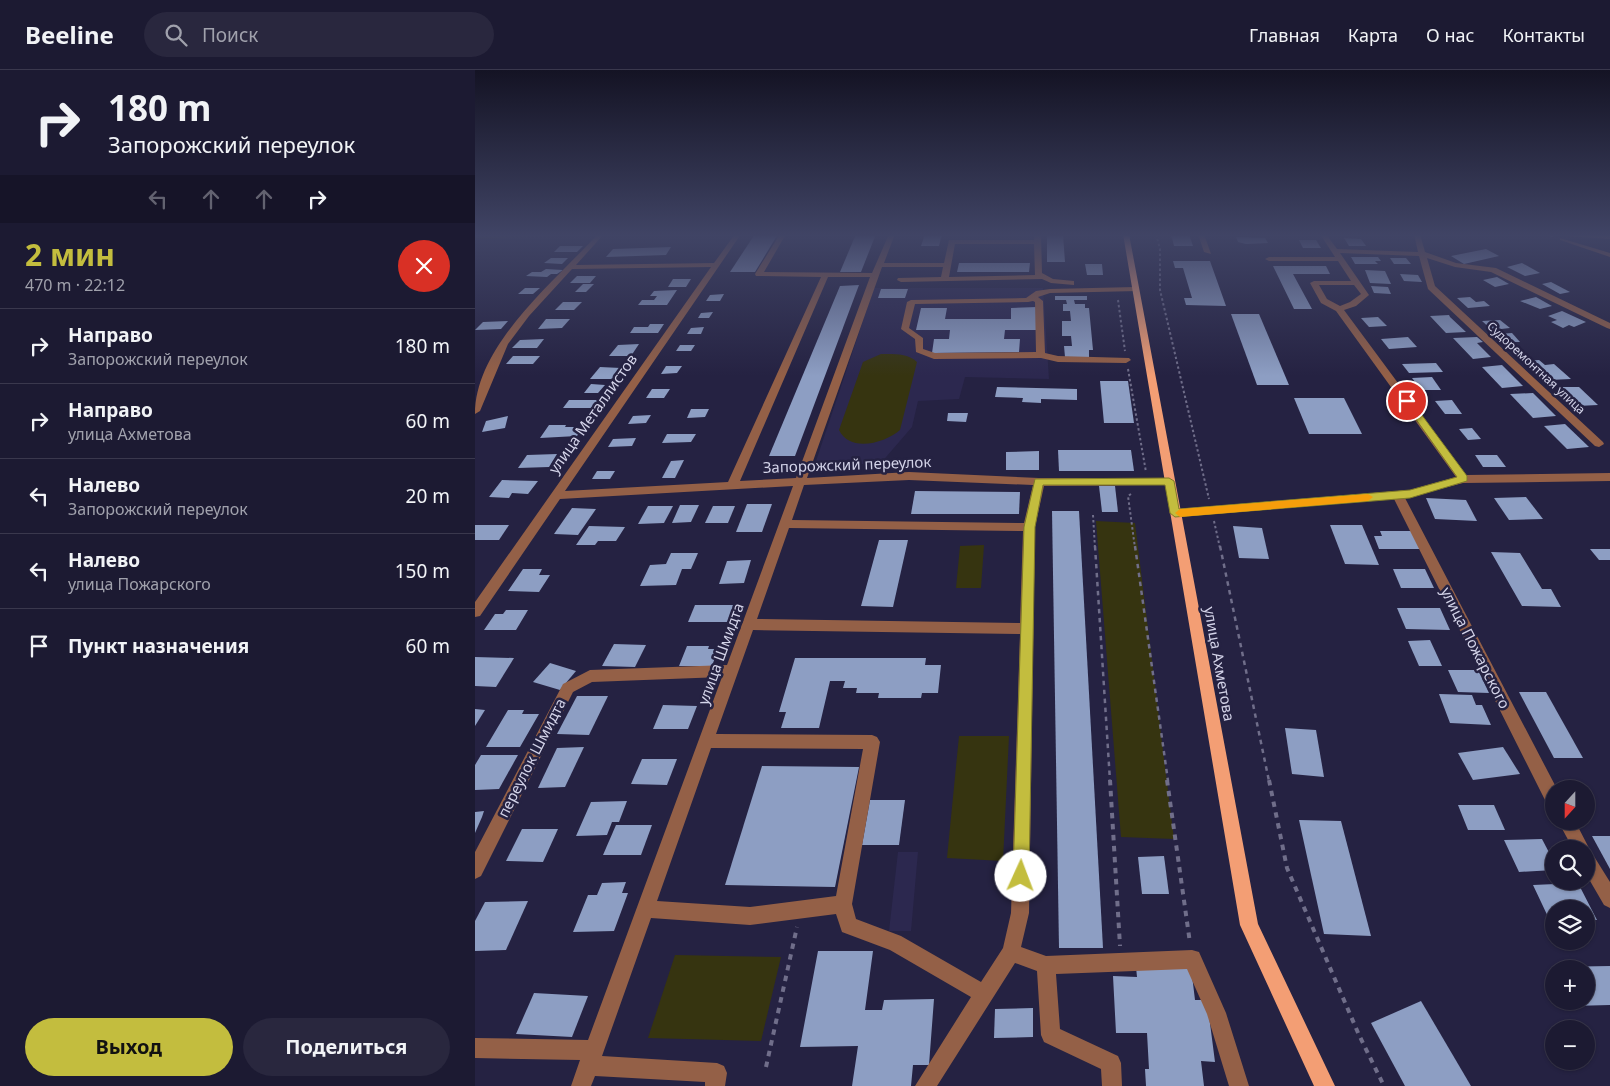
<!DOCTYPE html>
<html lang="ru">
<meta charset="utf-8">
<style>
body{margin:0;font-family:"Noto Sans",sans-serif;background:#29273e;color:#f1f3f6;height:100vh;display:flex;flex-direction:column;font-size:19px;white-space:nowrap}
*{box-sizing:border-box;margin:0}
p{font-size:16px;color:#a0a1ac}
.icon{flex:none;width:28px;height:28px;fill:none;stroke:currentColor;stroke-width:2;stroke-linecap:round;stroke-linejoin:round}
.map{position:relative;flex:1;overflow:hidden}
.details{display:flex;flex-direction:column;background:#1c1a32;width:475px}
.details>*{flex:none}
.banner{background:#1c1a32;color:#f1f3f6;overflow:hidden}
.needle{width:32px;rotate:201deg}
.controls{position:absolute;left:1070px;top:710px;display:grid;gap:10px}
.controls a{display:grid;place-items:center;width:50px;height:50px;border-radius:50%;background:#1c1a32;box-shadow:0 1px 4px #0004,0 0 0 1px #3a384d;font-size:25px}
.pin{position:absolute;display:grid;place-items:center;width:42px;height:42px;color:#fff;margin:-21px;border:2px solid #fff;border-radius:50%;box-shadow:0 1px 5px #0007}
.me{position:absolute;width:55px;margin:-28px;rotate:2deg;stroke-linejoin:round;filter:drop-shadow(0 0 4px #0008)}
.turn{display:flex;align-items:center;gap:18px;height:105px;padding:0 25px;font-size:22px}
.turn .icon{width:65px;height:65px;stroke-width:2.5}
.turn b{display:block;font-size:35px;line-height:42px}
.lanes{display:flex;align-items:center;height:48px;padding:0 25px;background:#0003;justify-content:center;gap:25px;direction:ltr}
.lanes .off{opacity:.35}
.round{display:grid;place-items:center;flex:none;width:52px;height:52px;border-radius:26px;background:#29273e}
.headline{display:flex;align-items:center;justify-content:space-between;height:85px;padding:0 25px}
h1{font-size:30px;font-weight:700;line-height:38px;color:#c3bd3e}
.button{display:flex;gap:10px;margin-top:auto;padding:10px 25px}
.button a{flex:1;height:58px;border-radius:30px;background:#c3bd3e;color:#111;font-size:20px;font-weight:700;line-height:58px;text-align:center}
.button a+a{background:#29273e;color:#f1f3f6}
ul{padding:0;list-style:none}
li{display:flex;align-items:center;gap:15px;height:75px;padding:0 25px;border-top:1px solid #3a384d}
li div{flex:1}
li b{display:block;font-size:19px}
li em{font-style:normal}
header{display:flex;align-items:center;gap:30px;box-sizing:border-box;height:70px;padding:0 25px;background:#1c1a32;border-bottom:1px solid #3a384d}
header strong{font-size:24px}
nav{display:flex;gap:28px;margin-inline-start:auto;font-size:18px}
.search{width:350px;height:45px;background:#29273e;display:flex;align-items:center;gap:12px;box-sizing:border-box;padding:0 18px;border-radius:28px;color:#a0a1ac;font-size:19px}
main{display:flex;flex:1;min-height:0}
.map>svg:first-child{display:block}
.built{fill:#2c284f}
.green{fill:#363410}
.building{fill:#8d9ec3}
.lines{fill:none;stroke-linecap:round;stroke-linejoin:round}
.path-far2{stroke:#706e8a;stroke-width:2;stroke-dasharray:2.5 2.5;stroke-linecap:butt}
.path-far1{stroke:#706e8a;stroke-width:2.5;stroke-dasharray:4.5 4.5;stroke-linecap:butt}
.path{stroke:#706e8a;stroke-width:4;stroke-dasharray:5.5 5.5;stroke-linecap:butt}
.minor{fill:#946047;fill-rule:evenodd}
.major{fill:#f39e74;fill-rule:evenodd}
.route{fill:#c3bd3e;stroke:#7f7b28}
.slow{fill:#f59e0b}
.labels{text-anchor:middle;stroke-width:5;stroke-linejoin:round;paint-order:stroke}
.far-street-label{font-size:12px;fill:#d3d3e8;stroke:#252242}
.street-label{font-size:15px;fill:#d3d3e8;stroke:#252242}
</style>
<header>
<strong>Beeline</strong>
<div class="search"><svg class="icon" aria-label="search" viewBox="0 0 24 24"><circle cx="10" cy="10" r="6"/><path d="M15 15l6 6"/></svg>Поиск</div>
<nav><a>Главная</a><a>Карта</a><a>О нас</a><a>Контакты</a></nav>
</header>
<main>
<section class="details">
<div class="banner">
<div class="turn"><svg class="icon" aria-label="right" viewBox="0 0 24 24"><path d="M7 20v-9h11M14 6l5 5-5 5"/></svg><div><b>180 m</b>Запорожский переулок</div></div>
<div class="lanes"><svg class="icon off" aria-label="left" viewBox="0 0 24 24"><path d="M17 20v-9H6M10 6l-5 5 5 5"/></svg><svg class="icon off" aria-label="ahead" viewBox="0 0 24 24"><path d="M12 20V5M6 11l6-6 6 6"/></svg><svg class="icon off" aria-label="ahead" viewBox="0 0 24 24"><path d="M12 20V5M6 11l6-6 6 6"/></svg><svg class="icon" aria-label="right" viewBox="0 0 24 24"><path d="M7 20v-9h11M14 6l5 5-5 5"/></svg></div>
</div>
<div class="headline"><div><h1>2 мин</h1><p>470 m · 22:12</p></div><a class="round" style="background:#d93025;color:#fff"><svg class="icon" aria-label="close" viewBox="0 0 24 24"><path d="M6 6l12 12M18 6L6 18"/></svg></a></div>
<ul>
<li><svg class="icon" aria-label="right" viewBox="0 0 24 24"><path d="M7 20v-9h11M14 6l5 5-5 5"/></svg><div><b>Направо</b><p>Запорожский переулок</p></div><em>180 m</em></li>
<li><svg class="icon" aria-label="right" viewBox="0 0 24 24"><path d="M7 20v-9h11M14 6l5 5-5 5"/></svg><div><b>Направо</b><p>улица Ахметова</p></div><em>60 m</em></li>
<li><svg class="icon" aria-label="left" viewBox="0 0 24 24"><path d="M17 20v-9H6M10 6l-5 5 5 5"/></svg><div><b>Налево</b><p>Запорожский переулок</p></div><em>20 m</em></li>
<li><svg class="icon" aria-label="left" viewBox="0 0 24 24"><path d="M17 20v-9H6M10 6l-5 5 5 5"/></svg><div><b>Налево</b><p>улица Пожарского</p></div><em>150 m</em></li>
<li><svg class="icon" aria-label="arrive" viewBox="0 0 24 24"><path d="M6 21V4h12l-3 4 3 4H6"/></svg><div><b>Пункт назначения</b></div><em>60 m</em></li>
</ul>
<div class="button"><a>Выход</a><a>Поделиться</a></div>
</section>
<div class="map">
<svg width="1135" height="1016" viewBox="0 0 1135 1016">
<rect width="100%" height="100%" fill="#252242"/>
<g class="built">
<polygon points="399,218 568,218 574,309 490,307 484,329 443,331 437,357 405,394 340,394"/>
<polygon points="423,782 443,782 436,861 414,861"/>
</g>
<g class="green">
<polygon points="0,164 87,164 85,166 0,169"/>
<path d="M406 284C418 284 433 283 442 292L425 360C410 373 375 383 364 360L388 292Z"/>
<polygon points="621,451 660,453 699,769 646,767"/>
<polygon points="509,475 506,518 481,518 485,476"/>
<polygon points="484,666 534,666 528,791 472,788"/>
<polygon points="200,885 306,887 286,971 173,968"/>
</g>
<g class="building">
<polygon points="280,164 303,164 280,202 255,202"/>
<polygon points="381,164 401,164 386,202 365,202"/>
<polygon points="450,164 467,164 464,176 446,176"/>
<polygon points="572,164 588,164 590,192 572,192"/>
<polygon points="696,164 714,164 718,176 699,176"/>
<polygon points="761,167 790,168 793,173 771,174 763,172"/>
<polygon points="869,168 886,169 891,176 874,176"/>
<polygon points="824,170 841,170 846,178 828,178"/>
<polygon points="85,176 108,176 102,182 79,182"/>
<polygon points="196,177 191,185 131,187 138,179"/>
<polygon points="1011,179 1024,186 989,194 976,186"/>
<polygon points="876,187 903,187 906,191 900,191 903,194 880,194"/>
<polygon points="76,188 93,188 87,194 69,193"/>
<polygon points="915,188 931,188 936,194 919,194"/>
<polygon points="698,191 735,191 751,236 711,235 709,228 717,228 708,198 700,198"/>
<polygon points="484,193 555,193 554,202 482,202"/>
<polygon points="1047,193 1065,203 1050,206 1032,197"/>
<polygon points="610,194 627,194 628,205 612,205"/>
<polygon points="798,196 851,196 855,204 818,204 837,239 819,239"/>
<polygon points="71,199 88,200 82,204 76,204 72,207 51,206 57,202 66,202"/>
<polygon points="890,200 910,201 916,214 895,213"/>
<polygon points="925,204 943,205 947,212 929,211"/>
<polygon points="102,206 121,206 115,213 95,213"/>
<polygon points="1022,207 1034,214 1020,217 1008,210"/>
<polygon points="198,209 216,209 211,217 193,217"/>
<polygon points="1076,212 1095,222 1085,224 1067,214"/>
<polygon points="108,214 119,214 111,222 100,222"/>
<polygon points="384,215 320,386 294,386 365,216"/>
<polygon points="896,216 913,217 916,224 899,223"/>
<polygon points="50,218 65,218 58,224 43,224"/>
<polygon points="406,219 433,219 430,228 403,228"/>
<polygon points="202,220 192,235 163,235 167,230 179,230 182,226 175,226 179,221"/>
<polygon points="249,224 245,231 231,231 235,225"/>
<polygon points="580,226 612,226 612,230 599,230 600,234 610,234 610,238 614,238 618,280 614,280 614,287 590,287 589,276 597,276 596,266 587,266 587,251 596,251 595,241 588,241 588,234 592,234 591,230 580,230"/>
<polygon points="995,227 1001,232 1009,231 1015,236 993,238 982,228"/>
<polygon points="1061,227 1077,236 1065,239 1045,231"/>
<polygon points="88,232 107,232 99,240 80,240"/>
<polygon points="562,237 562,260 530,260 529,269 545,269 544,282 457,283 459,269 474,269 475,260 441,260 446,238 472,238 470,249 536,249 536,238"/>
<polygon points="1087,241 1111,252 1099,257 1094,255 1088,258 1076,252 1082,250 1073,246"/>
<polygon points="238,242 234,248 223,248 226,243"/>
<polygon points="756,244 784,244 814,315 782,315"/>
<polygon points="974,245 975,247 991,262 971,263 955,246"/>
<polygon points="903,247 912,256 894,257 886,248"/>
<polygon points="71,249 95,249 87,258 63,259"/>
<polygon points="1025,250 1035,258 1017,260 1007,251"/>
<polygon points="33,251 26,259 0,260 8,252"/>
<polygon points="175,254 189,254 183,263 155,263 159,257 173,257"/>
<polygon points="229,257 226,264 212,264 216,258"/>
<polygon points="1037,263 1045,272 1031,272 1023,264"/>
<polygon points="933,267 942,277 914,279 906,269"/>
<polygon points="1002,267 1008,272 1002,273 1016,287 998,289 978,268"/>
<polygon points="69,269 62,278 37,278 45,270"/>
<polygon points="164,274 156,286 134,286 143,275"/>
<polygon points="205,275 220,275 216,281 201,281"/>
<polygon points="38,286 65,286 58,294 31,294"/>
<polygon points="1064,290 1070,295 1079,294 1096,309 1074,310 1064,301 1059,301 1048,291"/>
<polygon points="961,293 968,302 934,303 927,294"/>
<polygon points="1027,295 1048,316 1027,318 1007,297"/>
<polygon points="191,296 207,296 202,303 186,304"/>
<polygon points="125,297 146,298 137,309 115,309"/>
<polygon points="957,307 966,320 946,320 937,308"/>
<polygon points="625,311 653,311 659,353 629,353"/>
<polygon points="116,314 130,315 123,323 109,323"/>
<polygon points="522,317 602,319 602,330 566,329 566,333 547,332 548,328 520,327"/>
<polygon points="1083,317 1104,317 1123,335 1102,336"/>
<polygon points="177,319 195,319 189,328 171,328"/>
<polygon points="1058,323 1081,346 1058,348 1035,324"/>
<polygon points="819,328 869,328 887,364 834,364"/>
<polygon points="94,330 123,330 118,338 88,338"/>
<polygon points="977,330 987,344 970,344 960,331"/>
<polygon points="216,339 234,339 230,347 212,348"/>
<polygon points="473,343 493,343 491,352 472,351"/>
<polygon points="176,345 171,353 153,354 158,346"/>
<polygon points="33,346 30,358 7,362 11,351"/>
<polygon points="1090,354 1114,377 1092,379 1069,356"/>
<polygon points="74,355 91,355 90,357 108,357 102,366 65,368"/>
<polygon points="997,358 1006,369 993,370 984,359"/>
<polygon points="192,364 221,364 216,372 187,373"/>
<polygon points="161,368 157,376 133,377 138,369"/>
<polygon points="583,380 656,380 659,401 584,401"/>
<polygon points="564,381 564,400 531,400 531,382"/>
<polygon points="82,384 74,397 43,398 52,385"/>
<polygon points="1000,385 1022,385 1031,397 1008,397"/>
<polygon points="209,390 200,408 187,408 196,391"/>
<polygon points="122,401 140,401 135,409 117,409"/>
<polygon points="27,410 63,411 53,424 37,423 34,428 14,427"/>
<polygon points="624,416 640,416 643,442 627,442"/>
<polygon points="440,421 545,422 544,444 436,444"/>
<polygon points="1051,427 1068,449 1034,450 1019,428"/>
<polygon points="951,428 991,430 1002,451 960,449"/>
<polygon points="272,434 297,434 287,462 261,462"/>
<polygon points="205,435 224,435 216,452 197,453"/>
<polygon points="173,436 198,436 189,453 163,454"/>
<polygon points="238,436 260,436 253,453 230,453"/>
<polygon points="97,438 121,439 103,465 79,464"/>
<polygon points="577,441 604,441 628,878 584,878"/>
<polygon points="0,455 34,455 24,470 0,470"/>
<polygon points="855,455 887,455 904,495 870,494"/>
<polygon points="114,456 150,457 141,471 123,471 120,475 101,475"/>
<polygon points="758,456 787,458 794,489 764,488"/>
<polygon points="905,461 936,461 945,479 904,479 899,466 907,466"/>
<polygon points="404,470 433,470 418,537 386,536"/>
<polygon points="1115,479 1135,479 1135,490 1124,490"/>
<polygon points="1016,482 1045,483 1067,519 1076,519 1086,537 1047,536"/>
<polygon points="196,483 223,483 216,499 207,499 201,515 165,516 175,495 191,494"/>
<polygon points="276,490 269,513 244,514 252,491"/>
<polygon points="48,499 67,499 64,505 75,505 64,522 33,521"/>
<polygon points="918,499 950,499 959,518 926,518"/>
<polygon points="220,535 260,535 254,552 213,552"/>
<polygon points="922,538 965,538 975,560 931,559"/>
<polygon points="31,540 53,540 41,560 9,560 20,544 28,544"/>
<polygon points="955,570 967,596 944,596 933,571"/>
<polygon points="139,574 171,575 160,597 127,596"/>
<polygon points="212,576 234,576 233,579 243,579 237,596 204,596"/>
<polygon points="0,587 39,588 21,617 0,616"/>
<polygon points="320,588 451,588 450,595 466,595 463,623 447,623 446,628 403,628 404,623 381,623 382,618 368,618 370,611 355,611 344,658 306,658 311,642 304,642"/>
<polygon points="75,593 101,601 85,620 58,612"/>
<polygon points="973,600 1003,600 1014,623 983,622"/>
<polygon points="1044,622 1071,622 1108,688 1079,688"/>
<polygon points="964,624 997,625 1001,635 1007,635 1016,655 975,653"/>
<polygon points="102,626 133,626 114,665 82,664"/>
<polygon points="188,635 222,636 213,659 178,659"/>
<polygon points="0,639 10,640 0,656"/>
<polygon points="33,640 49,640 47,644 64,644 45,677 11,677"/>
<polygon points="810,658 841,660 849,707 817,704"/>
<polygon points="109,677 90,717 63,718 82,678"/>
<polygon points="1028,677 1045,704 998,710 983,683"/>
<polygon points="6,685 43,685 24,719 0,720 0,695"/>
<polygon points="167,689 202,689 192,715 156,714"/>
<polygon points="287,696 384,697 360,817 250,815"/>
<polygon points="395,730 430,730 424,775 387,775"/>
<polygon points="152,731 144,752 137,752 132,765 101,766 116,732"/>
<polygon points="983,735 1019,735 1030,760 993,760"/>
<polygon points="9,741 7,747 0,763 0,742"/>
<polygon points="824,750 866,751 896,866 849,864"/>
<polygon points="141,755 177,755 166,785 128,785"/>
<polygon points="47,759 83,759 68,792 31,791"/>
<polygon points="1117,766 1135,766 1135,799"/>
<polygon points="1067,769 1079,792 1079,800 1044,802 1029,770"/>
<polygon points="689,786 694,824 667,824 663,787"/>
<polygon points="151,812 147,823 153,823 139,861 98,862 113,825 122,825 127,813"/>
<polygon points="1103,813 1122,850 1111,850 1111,839 1079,839 1079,851 1075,851 1058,815"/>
<polygon points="53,831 31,880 0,881 0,851 10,832"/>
<polygon points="343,881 398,881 390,940 407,940 409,930 459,929 454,995 438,995 436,1016 377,1016 383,976 325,977"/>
<polygon points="1135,896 1135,935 1097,936 1095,931 1111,931 1111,899 1080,899 1079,897"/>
<polygon points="661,897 716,897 720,930 732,930 740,992 726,991 729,1016 671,1016 670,999 674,999 672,963 641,963 638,906 662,907"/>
<polygon points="59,923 113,926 97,967 41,964"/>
<polygon points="946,931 996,1016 930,1016 896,953"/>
<polygon points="558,938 558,967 519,968 520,939"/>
</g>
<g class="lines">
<g class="path-far2">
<polyline points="681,164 685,179 685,220 734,429"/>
<polyline points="1071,164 1078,166"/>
<polyline points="643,230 650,281"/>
<polyline points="653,299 671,402"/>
<polyline points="656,424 653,426 660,478"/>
<polyline points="618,445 620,478"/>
<polyline points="739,451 745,478"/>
</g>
<g class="path-far1">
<polyline points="620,476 635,711"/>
<polyline points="660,476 693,711"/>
<polyline points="745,476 794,711"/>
</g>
<g class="path">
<polyline points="635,710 645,876"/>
<polyline points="692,710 715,873"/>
<polyline points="794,710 812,798 884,965 909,1016"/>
<polyline points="291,997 322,857"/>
</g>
<g class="minor">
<path d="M123 164H129L101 195 239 193 260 164H266L90 421 253 412 346 207 281 206 280 204 305 164H311L289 202 397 203 414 164H420L409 193H469L474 170H559L560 164H566L567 203 578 209 599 211V215L576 213 567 209 426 212 422 210 423 208 466 207 468 197H407L332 408 434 402 564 408H698L699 411 694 415 569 416 560 457 554 843 546 877 571 886 717 880 724 882 751 943 774 1016H754L732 944 712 899 581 904 585 959 643 986 646 993 647 1016H627L626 999 569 972 566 965 562 901 540 893 462 1016H440L496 927 415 880 367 862 361 844 275 855 176 848 127 986 242 993 249 996 252 1003 250 1016H230V1012L120 1006 116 1016H96L105 990 0 988V968L113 970 247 607 117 612 98 622 6 806 0 809V782L88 614 115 600 252 595 318 416 85 429 5 546 0 547V532L236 197 97 199 54 246 33 274 5 341 0 344C0 275 80 211 123 164ZM480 174H559L560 205 474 207ZM353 207H395L321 408 265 411ZM434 410 558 415 549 453 317 450 329 415ZM314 458 548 461 545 553 282 549ZM278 560 545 564 536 843 528 878 506 912 426 866 381 849 377 834 405 672 402 667 397 665 241 664ZM236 678 388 679 361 826 275 837 182 831Z"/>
<polygon points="723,164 729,164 736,184 729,182"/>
<path d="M845 164H851L862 179 943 182 939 164H945L950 182 981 193 1021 198 1135 253V259L1132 258 1016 202 980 197 952 188 960 216 1128 372 1129 374 1124 377 1120 376 953 219 944 186 865 183 894 225 881 236 869 240 991 405 1135 403V411L988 413 930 428 1082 719H1079V738L1073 736 919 429 700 447 694 443 700 439 935 420 981 407 861 241 846 233 835 213 839 211H876L863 191H794L790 189 794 187H860ZM844 215H879L886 224 875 232 865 236 852 229Z"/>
<polygon points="1088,164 1135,165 1135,169 1091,166"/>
<polygon points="1085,168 1135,183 1135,187 1085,170"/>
<path d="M660 217 664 219 663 221 575 223 563 227 568 231 570 283 583 286 654 288 656 290 651 293 583 292 566 288 459 289 441 282 440 269 426 259 432 232 436 230 551 228 561 221 575 219ZM558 231 560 232 561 282 460 283 448 279V268L434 258 440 234 553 232Z"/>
<polygon points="1083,751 1100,751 1115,780 1135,812 1135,838 1129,835 1111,804 1111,779 1098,779"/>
</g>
<polygon class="major" points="648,164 654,164 783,854 860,1016 839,1016 765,855"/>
</g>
<linearGradient id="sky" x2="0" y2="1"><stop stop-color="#141324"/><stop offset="0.54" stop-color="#404465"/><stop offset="1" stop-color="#404465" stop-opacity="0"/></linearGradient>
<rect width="1135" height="306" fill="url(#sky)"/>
<polygon class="route" points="929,329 935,329 992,406 992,411 935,428 700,447 695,443 690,415 568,415 560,457 554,806 551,811 546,813 540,811 538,806 549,457 560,409 694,408 699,411 704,439 935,420 982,407 928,331"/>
<polygon class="slow" points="893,424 898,427 893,431 705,447 700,443 705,439"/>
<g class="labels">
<g class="far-street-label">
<text transform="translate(1061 298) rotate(43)" y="4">Судоремонтная улица</text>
</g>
<g class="street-label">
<text transform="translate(118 344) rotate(-55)" y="5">улица Металлистов</text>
<text transform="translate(372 395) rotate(-2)" y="5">Запорожский переулок</text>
<text transform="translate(1000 578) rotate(63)" y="5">улица Пожарского</text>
<text transform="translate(246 584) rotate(-70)" y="5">улица Шмидта</text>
<text transform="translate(744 594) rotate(80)" y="5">улица Ахметова</text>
<text transform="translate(57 688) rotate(-63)" y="5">переулок Шмидта</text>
</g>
</g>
</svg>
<div class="controls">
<a><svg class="needle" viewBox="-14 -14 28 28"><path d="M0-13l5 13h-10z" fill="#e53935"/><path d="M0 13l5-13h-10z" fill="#a0a1ac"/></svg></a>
<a><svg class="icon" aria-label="search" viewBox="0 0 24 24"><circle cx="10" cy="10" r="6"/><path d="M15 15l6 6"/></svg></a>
<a><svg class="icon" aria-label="layers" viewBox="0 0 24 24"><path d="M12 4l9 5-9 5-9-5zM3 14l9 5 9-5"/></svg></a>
<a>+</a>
<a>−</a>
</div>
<div class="pin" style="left:932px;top:331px;background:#d93025"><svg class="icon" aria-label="arrive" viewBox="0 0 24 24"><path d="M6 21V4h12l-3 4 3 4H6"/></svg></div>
<svg class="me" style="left:546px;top:806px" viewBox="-20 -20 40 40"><circle r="19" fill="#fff"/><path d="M0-13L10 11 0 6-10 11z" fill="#c3bd3e"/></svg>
</div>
</main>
